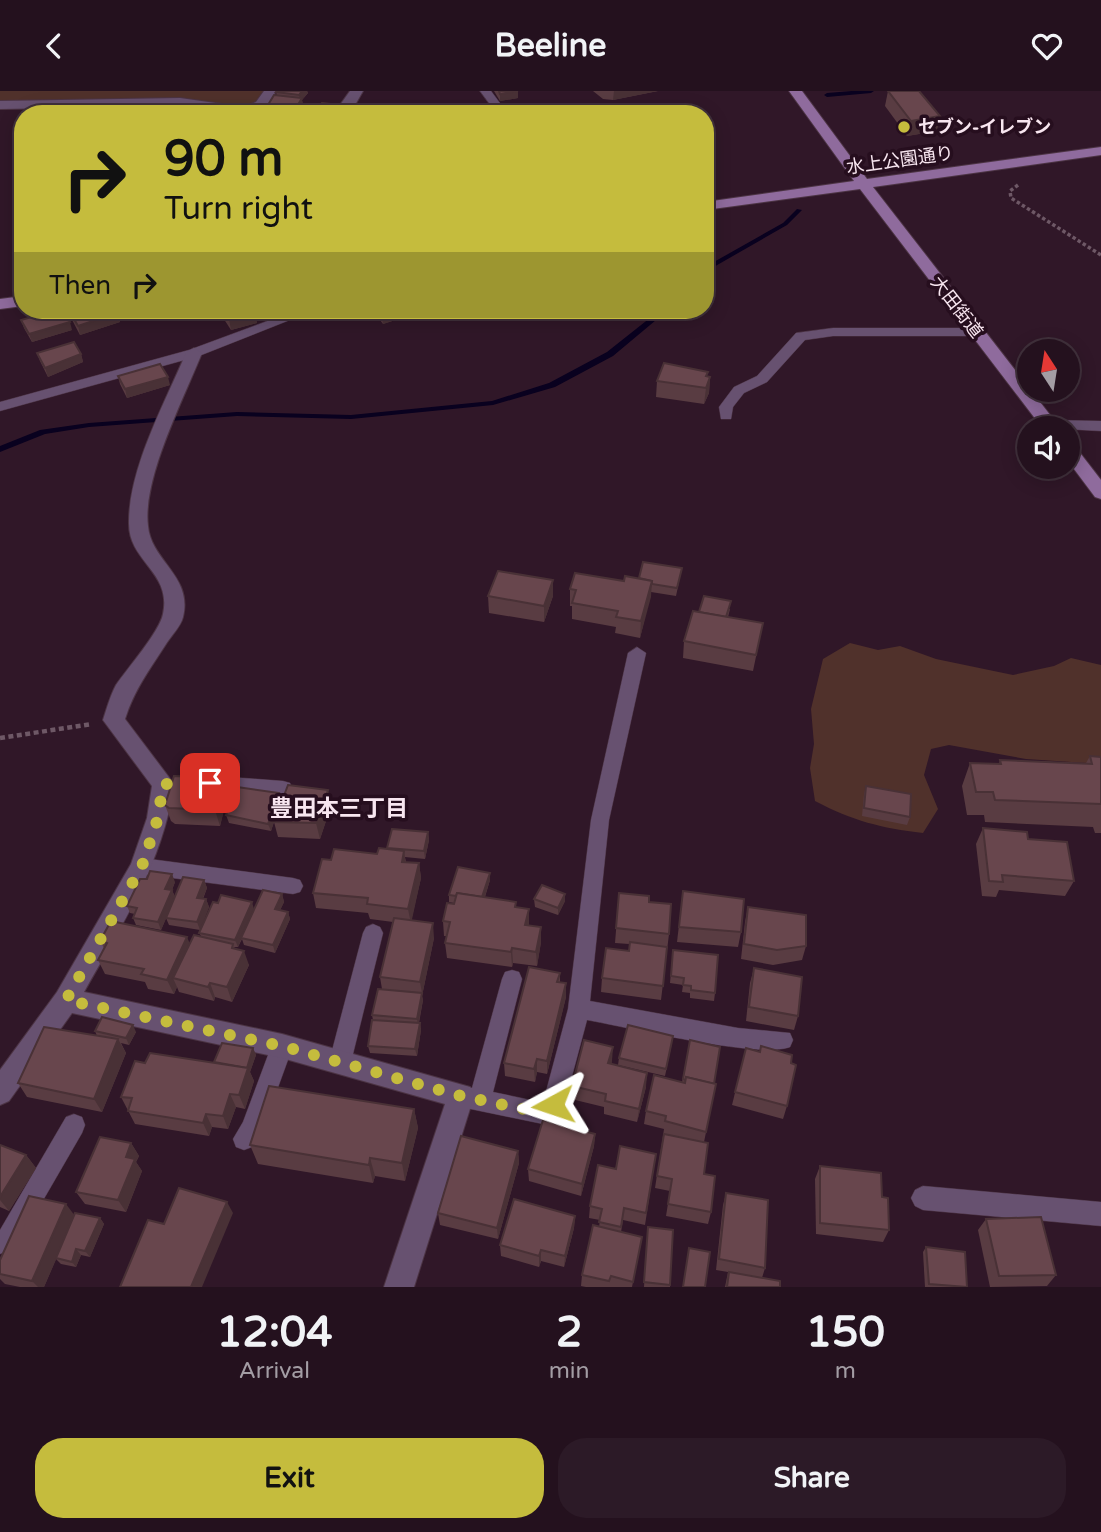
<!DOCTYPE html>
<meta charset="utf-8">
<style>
body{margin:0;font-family:"Varela Round","Noto Sans JP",sans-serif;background:#2c1a27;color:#f1f3f6;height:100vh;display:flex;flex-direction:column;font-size:26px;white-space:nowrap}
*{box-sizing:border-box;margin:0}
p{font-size:23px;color:#a39da4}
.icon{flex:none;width:38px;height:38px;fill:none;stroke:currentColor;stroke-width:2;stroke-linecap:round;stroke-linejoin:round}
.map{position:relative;height:1196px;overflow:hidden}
.panel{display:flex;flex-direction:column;background:#24111e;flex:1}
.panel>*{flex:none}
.guide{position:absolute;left:14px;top:14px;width:700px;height:214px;border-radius:28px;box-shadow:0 4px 18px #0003,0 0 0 2px #41313c;background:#c5bc3d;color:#111;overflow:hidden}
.needle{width:46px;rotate:348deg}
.tools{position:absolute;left:1017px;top:248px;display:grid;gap:14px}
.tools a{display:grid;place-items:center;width:63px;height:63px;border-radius:50%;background:#24111e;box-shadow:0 4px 18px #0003,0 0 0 2px #41313c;font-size:35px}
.pin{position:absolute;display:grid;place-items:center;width:60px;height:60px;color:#fff;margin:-30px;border-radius:14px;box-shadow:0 4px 10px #0006}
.me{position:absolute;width:77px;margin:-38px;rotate:265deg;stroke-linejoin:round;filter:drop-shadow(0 0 5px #0008)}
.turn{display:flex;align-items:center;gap:24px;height:147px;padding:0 35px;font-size:32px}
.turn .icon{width:91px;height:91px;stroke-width:2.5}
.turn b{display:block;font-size:49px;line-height:60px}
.then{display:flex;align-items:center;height:66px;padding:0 35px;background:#0003;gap:14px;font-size:26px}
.eta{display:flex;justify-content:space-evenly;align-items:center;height:119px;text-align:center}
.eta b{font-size:42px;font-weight:700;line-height:49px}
.primary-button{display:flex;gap:14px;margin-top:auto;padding:14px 35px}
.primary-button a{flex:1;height:80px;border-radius:28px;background:#c5bc3d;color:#111;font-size:28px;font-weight:700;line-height:80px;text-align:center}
.primary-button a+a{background:#2c1a27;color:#f1f3f6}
header{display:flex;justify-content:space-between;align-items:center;height:91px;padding:0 35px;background:#24111e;font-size:32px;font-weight:700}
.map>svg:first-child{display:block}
.green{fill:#50312b}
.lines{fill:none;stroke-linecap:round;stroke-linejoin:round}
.stream{fill:#09011f;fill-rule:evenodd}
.lane-casing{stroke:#4c3444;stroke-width:1}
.street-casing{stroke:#4c3444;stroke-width:2}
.secondary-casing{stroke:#4c3444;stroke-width:2}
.path-far1{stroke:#6e5866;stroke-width:3.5;stroke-dasharray:3.5 2.5;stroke-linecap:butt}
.path{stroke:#6e5866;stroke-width:4.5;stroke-dasharray:5 3.5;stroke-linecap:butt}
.lane{fill:#675170;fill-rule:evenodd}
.street{fill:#675170;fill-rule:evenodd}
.secondary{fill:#8f6b9d;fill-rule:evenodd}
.wall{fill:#593c42}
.shaded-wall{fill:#493136}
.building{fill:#68464d;stroke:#493136;stroke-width:2}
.route{stroke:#c5bc3d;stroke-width:12;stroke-dasharray:0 21.6}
.poi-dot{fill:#c5bc3d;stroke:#260e1e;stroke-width:2.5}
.labels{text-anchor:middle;stroke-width:7;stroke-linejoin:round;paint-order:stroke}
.far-poi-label{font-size:18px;font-weight:bold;fill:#f8e6f0;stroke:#260e1e;text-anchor:start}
.far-street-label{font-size:18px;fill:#f8e6f0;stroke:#260e1e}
.neighbourhood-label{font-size:23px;font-weight:bold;fill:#f8e6f0;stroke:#260e1e}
</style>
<header><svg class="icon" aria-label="back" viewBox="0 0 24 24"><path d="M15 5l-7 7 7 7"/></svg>Beeline<svg class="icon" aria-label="heart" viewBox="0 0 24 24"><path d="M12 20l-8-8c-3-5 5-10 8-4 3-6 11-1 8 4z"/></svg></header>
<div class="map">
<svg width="1101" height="1196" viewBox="0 0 1101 1196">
<rect width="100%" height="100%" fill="#301728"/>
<g class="green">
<polygon points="0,0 265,0 253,15 239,17 180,7 0,10"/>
<path d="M850 552 878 559 900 555 936 568 1013 584 1054 575 1071 567 1101 574V673L1026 668 949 654 931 658 924 684 938 718 923 742C881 737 853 730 815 710L810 677 814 653 811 618 823 568Z"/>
</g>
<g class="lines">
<g class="stream">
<polygon points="852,0 874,0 871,2 827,6 824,4 827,2"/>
<polygon points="797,118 802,119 787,134 705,181 705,176 783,132"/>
<polygon points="660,219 668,219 613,265 555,296 493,314 351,328 237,325 89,336 45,343 0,361 0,355 40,339 89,332 237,321 351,324 492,310 549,292 607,261"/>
</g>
<defs>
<g id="lane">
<polygon points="480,0 491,0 508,23 497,23"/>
<polygon points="297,219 315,219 199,265 0,320 0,311 189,259"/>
<polygon points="549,219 572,219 580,223 573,227"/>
<polygon points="833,237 975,237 982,241 975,245 833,245 805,249 767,291 744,302 733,316 731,328 721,328 719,316 734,296 757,285 796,242"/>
<polygon points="1049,329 1101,330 1101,340 1044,337 1044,331"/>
<path d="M637 556 646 562 609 729 590 910 738 937 790 942 793 949 790 956C758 968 627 936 587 929L564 1015C560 1025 553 1029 543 1033L461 1016 453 1012 450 1005 453 998 461 994 472 997 502 888 505 881 512 879 519 881 522 888 493 1001 540 1011 544 1008 568 918 591 729 628 562Z"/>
<polygon points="202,684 283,690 290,692 292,697 290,702 283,704 202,698 195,696 193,691 195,686"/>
<polygon points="142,767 293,787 300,789 303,795 300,801 293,803 142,783 135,781 132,775 135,769"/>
<polygon points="373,833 380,836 383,842 351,971 348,978 340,981 332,978 329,971 363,842 366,836"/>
<polygon points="282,945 290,948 293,955 260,1046 252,1056 244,1059 236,1056 233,1048 243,1031 274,948"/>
<polygon points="74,1023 82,1026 85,1034 82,1042 16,1156 0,1163 0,1139 66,1026"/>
<polygon points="923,1095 1101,1111 1101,1135 923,1119 915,1115 911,1107 915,1099"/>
</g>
<g id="street">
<polygon points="264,0 276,0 266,17 250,23 180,15 0,18 0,10 180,7 244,16 256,11"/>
<polygon points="350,0 363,0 355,14 401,23 346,20 340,14"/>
<path d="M194 257 202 262C184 307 142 388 148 435 151 470 193 485 183 526 181 535 171 545 166 553 150 578 134 599 125 628L174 693C163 772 122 833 84 901L282 943 470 996 474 1005 414 1196H384L445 1013 282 967 72 922 9 1010 0 1014V979L57 901 131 773 147 727 152 695 103 629C107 617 110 605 116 594 127 578 160 540 163 523 172 481 129 471 129 433 128 378 165 312 186 262Z"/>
</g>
<g id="secondary">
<polygon points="789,0 802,0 867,88 1101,56 1101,64 873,96 1061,338 1043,338 860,98 705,119 705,111 854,90"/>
<polygon points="23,205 23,215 0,218 0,208"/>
<polygon points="1068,352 1074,354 1101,389 1101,408 1095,406 1068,370"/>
</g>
</defs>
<use href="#lane" class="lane-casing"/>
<use href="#street" class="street-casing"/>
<use href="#secondary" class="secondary-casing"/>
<polyline class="path-far1" points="1018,94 1010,100 1011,107 1101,164"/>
<polyline class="path" points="0,647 92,633"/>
<use href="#lane" class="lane"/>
<use href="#street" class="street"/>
<use href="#secondary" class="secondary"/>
</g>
<g class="wall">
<polygon points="277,0 307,0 308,2 302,9 303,14 298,23 269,22 268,14 277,5 276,1"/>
<polygon points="494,0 518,0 518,7 500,10"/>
<polygon points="593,0 658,0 613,9 603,8"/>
<polygon points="888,0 937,40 907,45 885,15"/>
<polygon points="68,219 117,222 120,231 80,244 70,225"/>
<polygon points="218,219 254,219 257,232 231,239"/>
<polygon points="347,219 368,219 359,224"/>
<polygon points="373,219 426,219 383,233"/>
<polygon points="21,229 72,239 32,251 24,237"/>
<polygon points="37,262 81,263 83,271 48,286 40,270"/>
<polygon points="118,285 170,294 127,307 120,293"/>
<polygon points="707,285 710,286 709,302 704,313 656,306 657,290"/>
<polygon points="682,477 676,505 651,501 640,547 615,542 616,536 572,528 572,515 570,515 570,498 639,487"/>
<polygon points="488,505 553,505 544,531 489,522"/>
<polygon points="730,518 728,526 763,532 753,580 683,567 684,550 699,521"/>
<polygon points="1090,665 1101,666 1101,742 1095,742 1093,736 985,731 984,724 967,724 962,695 970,672 999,673 1000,669 1086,672"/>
<polygon points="866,695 910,726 907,734 862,725 864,703"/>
<polygon points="228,703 220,735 175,733 171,730 165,714"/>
<polygon points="281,710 271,740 229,732 226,724"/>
<polygon points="331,715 320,748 278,746 274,731"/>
<polygon points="983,737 1028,748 1074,790 1065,805 999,799 996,806 982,805 976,753"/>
<polygon points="428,741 429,749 425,768 405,766 406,771 419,772 421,787 411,830 434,847 422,905 423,909 419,932 420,932 421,939 417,965 370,962 368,955 373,929 372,924 382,898 380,886 393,831 370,828 368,822 316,817 313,802 331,769 377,763 387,758 387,757"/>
<polygon points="204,789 207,797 203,808 206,808 209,816 200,839 169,834 166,827 167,825 161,839 136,834 133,827 135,823 130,822 127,815 175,791 172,799 175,806"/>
<polygon points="490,789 485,806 516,816 541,851 537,875 513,872 512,876 447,867 445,852 447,845 444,845 443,830 454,812 449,811 449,804"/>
<polygon points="683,800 741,841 738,856 677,851"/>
<polygon points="619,802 649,811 669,843 661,909 601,901 602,887 629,860 629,853 615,852"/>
<polygon points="282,803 284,811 280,819 288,821 290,828 275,862 244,854 242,848 238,856 234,856 249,874 232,911 215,906 214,910 179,901 177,896 174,903 148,898 145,891 105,883 98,869 104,857 100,850 190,852 201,845 199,842 254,818"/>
<polygon points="565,803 565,810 558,824 535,816 534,808"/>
<polygon points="748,816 806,855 802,869 773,874 741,868 745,831"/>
<polygon points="673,859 715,902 714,910 690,907 690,902 682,901 683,894 670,892"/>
<polygon points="754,877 798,925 794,939 746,930 750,892"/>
<polygon points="560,882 560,891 566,892 566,906 547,983 537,981 535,991 505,985 504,972"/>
<polygon points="95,940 136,941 129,954 121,952 126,962 102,1021 27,1006 18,992 97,945"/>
<polygon points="690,949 714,993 716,993 704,1051 704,1083 711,1121 708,1133 666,1125 670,1100 655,1097 664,1038 644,1033 646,1020 682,991"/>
<polygon points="672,952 665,985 618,974 619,967"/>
<polygon points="253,957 256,964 250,981 254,990 245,1018 236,1016 228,1038 212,1036 209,1045 135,1033 121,1006 145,972 215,972"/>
<polygon points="746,957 760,961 791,972 787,1015 783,1028 732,1014"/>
<polygon points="612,970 611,973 646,996 637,1031 604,1023 604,1016 571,1008 572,995"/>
<polygon points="414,1018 418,1037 405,1090 375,1085 373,1092 258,1073 250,1054"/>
<polygon points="595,1043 594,1055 581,1105 529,1090 528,1078"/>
<polygon points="131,1052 139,1065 136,1071 142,1080 126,1121 85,1113 76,1101"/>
<polygon points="0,1054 26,1064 36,1077 9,1120 0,1116"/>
<polygon points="518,1060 519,1072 498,1148 440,1134 438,1122"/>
<polygon points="656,1063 645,1134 623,1129 621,1141 640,1157 632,1196 586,1196 581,1195 582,1184 599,1136 600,1129 589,1127 590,1115 616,1078"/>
<polygon points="820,1075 882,1106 889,1139 883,1151 816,1143 815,1088"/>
<polygon points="726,1102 765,1177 762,1187 780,1196 725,1196 728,1181 716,1179 723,1114"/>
<polygon points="74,1124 100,1127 104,1133 90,1166 81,1164 76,1176 61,1173 56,1168 44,1196 20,1196 5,1193 0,1188 0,1169"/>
<polygon points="575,1125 574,1137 564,1176 541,1170 539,1176 501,1165 500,1154"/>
<polygon points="986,1128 1056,1184 1047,1195 990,1196 978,1139"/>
<polygon points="648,1136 673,1139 670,1196 644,1196"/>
<polygon points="926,1156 967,1196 925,1196 923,1161"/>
</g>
<g class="shaded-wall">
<polygon points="302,0 307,0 308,2 302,9 303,14 298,23 297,23 296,17 300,10 299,4"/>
<polygon points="518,0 518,7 500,10 500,3"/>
<polygon points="614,0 658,0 613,9"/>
<polygon points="349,15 349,23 343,23"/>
<polygon points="940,25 937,40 907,45 911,30"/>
<polygon points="244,219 254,219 257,232 231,239 228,223"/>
<polygon points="359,219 368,219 359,224"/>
<polygon points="381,219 426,219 383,233"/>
<polygon points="117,222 120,231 80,244 78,235"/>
<polygon points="70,231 72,239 32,251 29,243"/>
<polygon points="81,263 83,271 48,286 45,277"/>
<polygon points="168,286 170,294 127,307 125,298"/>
<polygon points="710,286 709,302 704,313 706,297"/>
<polygon points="553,489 553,505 544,531 544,515"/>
<polygon points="652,490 651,506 640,547 641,530"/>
<polygon points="224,687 228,703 220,735 215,719"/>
<polygon points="328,699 331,715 320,748 316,732"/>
<polygon points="279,702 281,710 271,740 268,733"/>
<polygon points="428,741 429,749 425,768 424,760"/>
<polygon points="404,760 406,775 402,771"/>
<polygon points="419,772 421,787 411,833 408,818"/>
<polygon points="490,782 490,789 481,818 481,810"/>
<polygon points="172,783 175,791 169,806 165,798"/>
<polygon points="204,789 207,797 200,814 197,807"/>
<polygon points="172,799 175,807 161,839 158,831"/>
<polygon points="282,803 284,811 277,826 275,818"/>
<polygon points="565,803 565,810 558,824 558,817"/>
<polygon points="206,808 209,816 200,839 197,831"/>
<polygon points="252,811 254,818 238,856 235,849"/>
<polygon points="529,818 529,833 526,848 525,834"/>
<polygon points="288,821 290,828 275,862 273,854"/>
<polygon points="433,832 434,847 422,905 423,909 418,935 417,928 422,902 420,891"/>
<polygon points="541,836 541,851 537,875 536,861"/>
<polygon points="187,846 193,860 173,887 177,896 174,903 167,889"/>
<polygon points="512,857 513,872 512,876 511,861"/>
<polygon points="244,860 249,874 232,911 227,896"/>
<polygon points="210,892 215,906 214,910 208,896"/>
<polygon points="566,892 566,906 547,983 547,970"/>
<polygon points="420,932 421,939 417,965 415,958"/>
<polygon points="133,934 136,941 129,954 126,947"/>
<polygon points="118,948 126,962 102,1021 94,1008"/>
<polygon points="613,956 612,970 607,986 608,972"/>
<polygon points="253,957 256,964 250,981 254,990 245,1018 239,1004 247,977"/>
<polygon points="537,968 537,981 535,991 534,978"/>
<polygon points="647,982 646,996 637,1031 639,1018"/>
<polygon points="230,1003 236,1016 228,1038 223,1025"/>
<polygon points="414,1018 418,1037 405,1090 402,1072"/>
<polygon points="206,1023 212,1036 209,1045 203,1032"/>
<polygon points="595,1043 594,1055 581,1105 582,1093"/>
<polygon points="131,1052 139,1065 136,1071 142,1080 126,1121 118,1109 126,1066"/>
<polygon points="518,1060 519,1072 498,1148 497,1137"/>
<polygon points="26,1064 36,1077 9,1120 0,1109 0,1106"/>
<polygon points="370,1067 375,1085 373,1092 369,1074"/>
<polygon points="227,1111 233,1122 202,1196 191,1196"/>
<polygon points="66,1113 75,1125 44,1196 38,1196 32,1190"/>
<polygon points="575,1125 574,1137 564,1176 565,1165"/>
<polygon points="100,1127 104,1133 90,1166 85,1160"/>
<polygon points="76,1158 81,1164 76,1176 72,1171"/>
<polygon points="541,1159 541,1170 539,1176 539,1165"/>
</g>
<g class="building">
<polygon points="277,0 302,0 299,4 276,1"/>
<polygon points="499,0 518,0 500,3"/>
<polygon points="888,0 919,0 940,25 911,30"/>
<polygon points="274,4 302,7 296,17 268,14"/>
<polygon points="322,12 349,15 343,23 316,21"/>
<polygon points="370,21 389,23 369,23"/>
<polygon points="56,219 63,219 70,231 29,243 21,229"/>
<polygon points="69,219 115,219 117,222 78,235"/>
<polygon points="225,219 244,219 228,223"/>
<polygon points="74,251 81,263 45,277 37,262"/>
<polygon points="664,272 708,281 706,285 710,286 706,297 657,290"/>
<polygon points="160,273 168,286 125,298 118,285"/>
<polygon points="643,471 682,477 677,497 652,493 652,490 639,487"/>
<polygon points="498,480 553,489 544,515 488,505"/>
<polygon points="575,482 624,490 625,485 652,490 641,530 616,526 618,520 572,512 576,499 570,498"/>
<polygon points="704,505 731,510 726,526 699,521"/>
<polygon points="693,520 763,532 756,564 684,550"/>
<polygon points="1090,665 1101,666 1101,713 995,709 993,701 976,701 970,672 1001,673 1000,669 1092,673"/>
<polygon points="174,685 224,687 215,719 169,717 165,714"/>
<polygon points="288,694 328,699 316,732 274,731"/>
<polygon points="866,695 911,703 910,726 864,717"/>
<polygon points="237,696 279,702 268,733 226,724"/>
<polygon points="983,737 1027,741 1028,748 1067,751 1074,790 1002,784 1003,791 989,790"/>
<polygon points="392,738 428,741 424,760 387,757"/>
<polygon points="379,757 404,760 402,771 419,772 408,818 367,813 368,807 313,802 322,768 331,769 334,758 377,763"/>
<polygon points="458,776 490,782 482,806 457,802 456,805 449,804"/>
<polygon points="150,780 172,783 165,798 172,799 158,831 133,827 137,817 127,815 140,788 147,788"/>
<polygon points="183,786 204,789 197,807 206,808 197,831 166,827"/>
<polygon points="542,794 565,803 558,817 534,808"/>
<polygon points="263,799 282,803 275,818 288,821 273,854 241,847"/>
<polygon points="683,800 744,808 741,841 679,836"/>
<polygon points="457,802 516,811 515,816 529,818 525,834 541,836 536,861 512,857 511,861 445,852 450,831 443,830 447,812 454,813"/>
<polygon points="619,802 649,805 649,811 671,813 669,843 616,837"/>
<polygon points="221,804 252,811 235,849 199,842 213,811 218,812"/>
<polygon points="748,816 806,824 806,855 777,859 744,853"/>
<polygon points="394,827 433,832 420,891 380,886"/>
<polygon points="111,830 187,846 167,889 141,883 144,878 98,869 107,852 100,850"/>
<polygon points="194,844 233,853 232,857 244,860 227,896 210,892 208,896 173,887"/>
<polygon points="630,851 667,856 663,895 602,887 606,857 629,860"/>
<polygon points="673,859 718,864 715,902 691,899 691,895 683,894 684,887 671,885"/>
<polygon points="529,876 560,882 557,891 566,892 547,970 537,968 534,978 504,972"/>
<polygon points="754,877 802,886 798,925 749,916"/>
<polygon points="378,898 422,902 417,928 372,924"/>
<polygon points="102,926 133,934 126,947 95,940"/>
<polygon points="372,929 420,932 415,958 368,955"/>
<polygon points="628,934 673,945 666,978 619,967"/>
<polygon points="44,936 118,948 94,1008 18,992"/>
<polygon points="584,949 613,956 608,972 647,982 639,1018 605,1010 606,1003 572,995"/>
<polygon points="690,949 720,956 714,993 686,986 686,989 683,988"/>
<polygon points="222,952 253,957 247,977 214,971"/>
<polygon points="761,955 792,964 791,972 796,974 787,1015 735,1001 746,957 760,961"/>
<polygon points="150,962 248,977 239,1004 230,1003 223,1025 206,1023 203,1032 128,1020 132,1007 121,1006 135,970 145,972"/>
<polygon points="654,984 685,992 686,986 716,993 706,1041 665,1030 666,1025 646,1020"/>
<polygon points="269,995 414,1018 402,1072 370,1067 369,1074 250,1054"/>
<polygon points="543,1029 595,1043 582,1093 528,1078"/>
<polygon points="664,1043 708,1052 704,1083 715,1085 711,1121 668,1113 672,1088 657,1085"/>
<polygon points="461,1045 518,1060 497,1137 438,1122"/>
<polygon points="100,1046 131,1052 126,1066 135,1068 118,1109 76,1101"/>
<polygon points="0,1054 26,1064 0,1106"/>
<polygon points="620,1055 656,1063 646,1122 624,1117 621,1136 599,1131 602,1118 590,1115 598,1074 616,1078"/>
<polygon points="820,1075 881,1082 882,1106 888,1107 889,1139 820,1132"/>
<polygon points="179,1097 227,1111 191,1196 120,1196 148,1129 164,1133"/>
<polygon points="726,1102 768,1109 765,1177 719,1168"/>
<polygon points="29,1105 66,1113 32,1190 0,1183 0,1169"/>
<polygon points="514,1108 575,1125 565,1165 541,1159 539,1165 500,1154"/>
<polygon points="75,1122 100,1127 85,1160 76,1158 72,1171 56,1167"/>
<polygon points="1041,1126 1056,1184 999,1185 986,1128"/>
<polygon points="593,1134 642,1146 633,1191 611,1185 609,1190 582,1184"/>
<polygon points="648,1136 673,1139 670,1194 644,1191"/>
<polygon points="926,1156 965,1161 967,1196 929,1193"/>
<polygon points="689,1157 710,1161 705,1196 683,1196"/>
<polygon points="729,1181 780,1190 780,1196 727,1196"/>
</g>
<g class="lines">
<polyline class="route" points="210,692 163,693 158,727 142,775 66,909 282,955 461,1005 543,1022 553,1014"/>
</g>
<circle class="poi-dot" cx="904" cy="36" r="7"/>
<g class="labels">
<g class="far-poi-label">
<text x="918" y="42">セブン-イレブン</text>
</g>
<g class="far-street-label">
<text transform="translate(900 69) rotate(-8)" y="6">水上公園通り</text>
<text transform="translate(957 216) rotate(52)" y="6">大田街道</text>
</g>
<g class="neighbourhood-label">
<text x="339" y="725">豊田本三丁目</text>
</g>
</g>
</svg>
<div class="tools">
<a><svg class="needle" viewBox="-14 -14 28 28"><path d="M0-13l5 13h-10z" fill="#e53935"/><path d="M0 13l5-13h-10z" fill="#a39da4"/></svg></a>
<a><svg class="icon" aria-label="sound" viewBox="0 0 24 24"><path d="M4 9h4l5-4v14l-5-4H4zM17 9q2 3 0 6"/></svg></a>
</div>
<div class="pin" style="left:210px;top:692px;background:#d93025"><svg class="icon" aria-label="arrive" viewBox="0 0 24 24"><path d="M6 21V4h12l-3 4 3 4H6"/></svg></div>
<svg class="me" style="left:553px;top:1014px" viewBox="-20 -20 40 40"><path d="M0-17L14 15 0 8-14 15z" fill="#c5bc3d" stroke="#fff" stroke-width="4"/></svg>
<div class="guide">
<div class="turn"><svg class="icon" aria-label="right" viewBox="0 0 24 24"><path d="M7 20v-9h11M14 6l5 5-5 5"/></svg><div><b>90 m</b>Turn right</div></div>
<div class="then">Then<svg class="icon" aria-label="right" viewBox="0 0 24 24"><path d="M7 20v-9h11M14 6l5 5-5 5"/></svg></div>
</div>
</div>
<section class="panel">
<div class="eta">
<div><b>12:04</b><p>Arrival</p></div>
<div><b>2</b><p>min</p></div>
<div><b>150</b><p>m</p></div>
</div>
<div class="primary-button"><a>Exit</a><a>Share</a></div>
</section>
